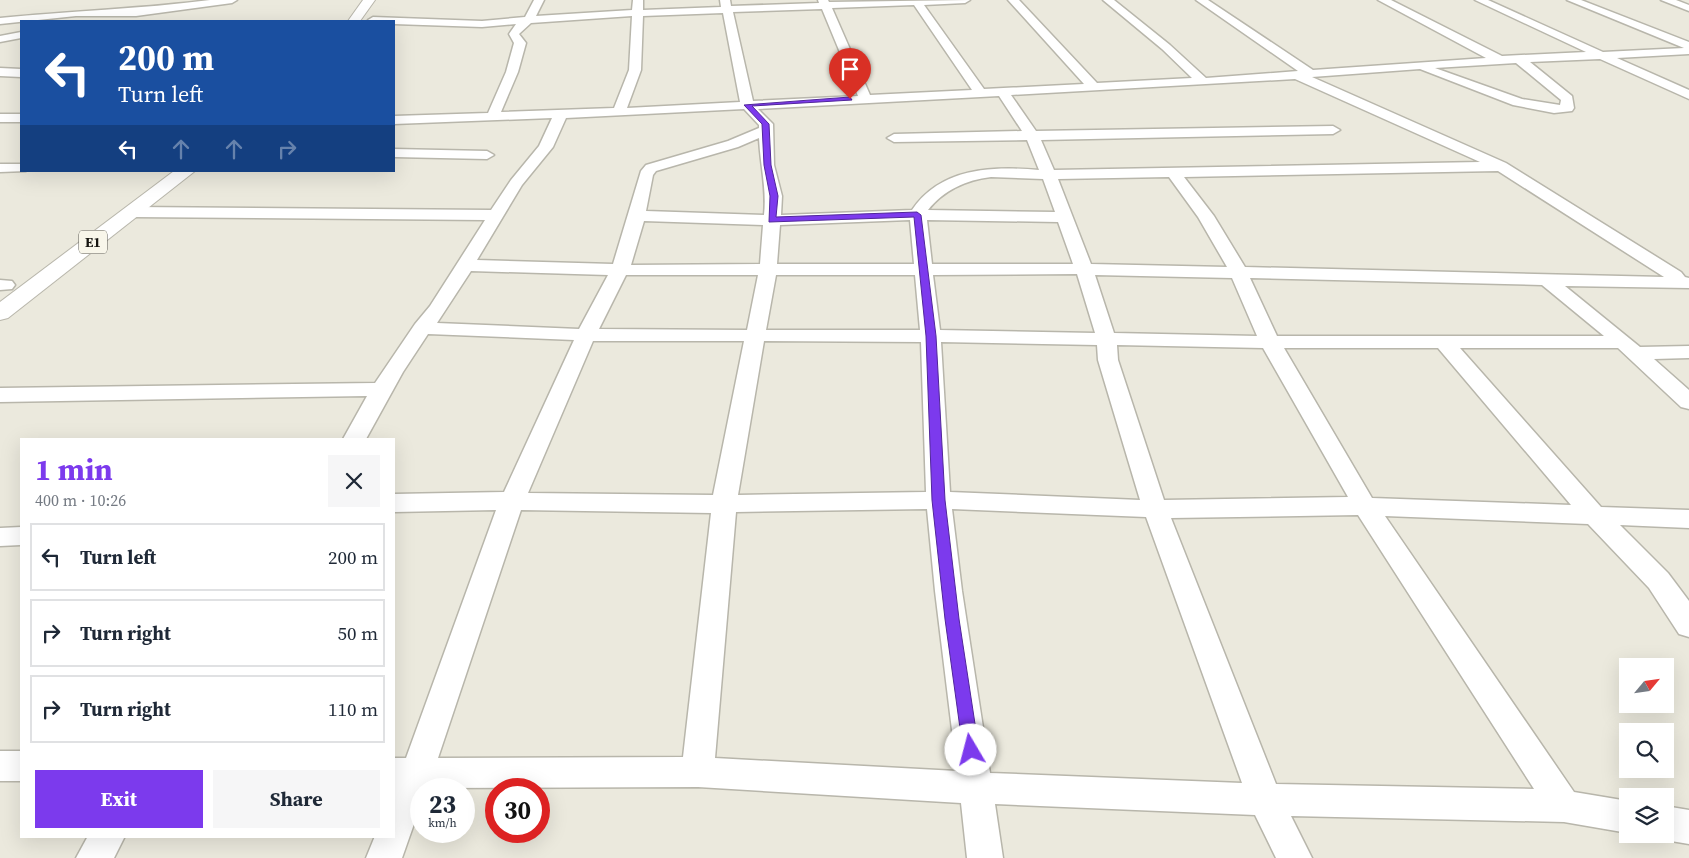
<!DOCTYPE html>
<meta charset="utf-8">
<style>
body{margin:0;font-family:"Source Serif 4",serif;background:#f6f6f7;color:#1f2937;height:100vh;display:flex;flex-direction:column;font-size:19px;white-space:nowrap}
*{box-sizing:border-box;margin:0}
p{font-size:16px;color:#747a83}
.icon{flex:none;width:28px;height:28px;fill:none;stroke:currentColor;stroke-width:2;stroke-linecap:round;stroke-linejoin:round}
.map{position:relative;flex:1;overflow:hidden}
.details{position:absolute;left:20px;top:438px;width:375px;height:400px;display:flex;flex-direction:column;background:#fff;border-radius:0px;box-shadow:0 5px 20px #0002}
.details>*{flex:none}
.guide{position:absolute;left:20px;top:20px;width:375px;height:152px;border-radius:0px;box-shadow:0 5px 20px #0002;background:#1a4fa0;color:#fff;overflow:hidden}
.needle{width:32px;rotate:61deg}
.tools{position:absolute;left:1619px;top:658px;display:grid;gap:10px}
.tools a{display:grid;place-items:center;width:55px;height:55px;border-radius:0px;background:#fff;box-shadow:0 5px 20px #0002;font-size:25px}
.speed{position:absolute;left:410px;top:778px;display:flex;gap:10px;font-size:25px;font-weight:700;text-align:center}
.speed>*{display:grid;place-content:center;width:65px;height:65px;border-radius:50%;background:#fff;box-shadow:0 5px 20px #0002;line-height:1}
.speed small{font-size:12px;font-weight:400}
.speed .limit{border:8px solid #d22;background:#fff;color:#111}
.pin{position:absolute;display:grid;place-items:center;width:42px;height:42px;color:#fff;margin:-51px -21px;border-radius:50% 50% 50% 0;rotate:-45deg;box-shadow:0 0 5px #0007}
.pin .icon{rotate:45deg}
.me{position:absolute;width:55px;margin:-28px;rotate:352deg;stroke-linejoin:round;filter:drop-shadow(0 0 4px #0008)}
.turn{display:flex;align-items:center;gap:18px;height:105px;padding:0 15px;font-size:22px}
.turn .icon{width:65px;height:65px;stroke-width:2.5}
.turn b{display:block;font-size:35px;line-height:42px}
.lanes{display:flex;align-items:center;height:48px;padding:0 15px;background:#0003;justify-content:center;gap:25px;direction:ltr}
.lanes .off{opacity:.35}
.round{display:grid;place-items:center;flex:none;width:52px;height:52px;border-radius:0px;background:#f6f6f7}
.headline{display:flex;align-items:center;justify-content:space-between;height:85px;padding:0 15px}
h1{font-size:30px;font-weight:700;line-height:38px;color:#7c3aed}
.primary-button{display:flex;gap:10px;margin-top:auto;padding:10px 15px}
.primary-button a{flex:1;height:58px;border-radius:0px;background:#7c3aed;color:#fff;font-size:20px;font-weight:700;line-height:58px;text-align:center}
.primary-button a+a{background:#f6f6f7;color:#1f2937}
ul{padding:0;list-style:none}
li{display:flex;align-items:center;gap:15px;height:68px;margin:0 10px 8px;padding:0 5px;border:2px solid #e0e1e3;border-radius:0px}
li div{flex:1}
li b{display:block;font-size:19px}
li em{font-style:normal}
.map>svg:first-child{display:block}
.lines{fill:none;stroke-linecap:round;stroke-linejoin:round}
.street-casing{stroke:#b8b6ab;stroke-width:3}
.highway-casing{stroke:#b8b6ab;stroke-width:2}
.street{fill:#fff;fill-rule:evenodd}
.highway{fill:#fff;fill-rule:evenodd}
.route{fill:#7c3aed;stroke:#51269a}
.labels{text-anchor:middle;stroke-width:4;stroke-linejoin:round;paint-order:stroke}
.shield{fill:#f8f6ea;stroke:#5a5852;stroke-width:1}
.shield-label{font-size:14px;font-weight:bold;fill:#161511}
</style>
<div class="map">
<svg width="1689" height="858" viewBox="0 0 1689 858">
<rect width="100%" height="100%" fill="#ebe9dd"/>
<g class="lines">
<defs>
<g id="street">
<path d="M210 0H237L232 3 136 16H76L0 24V18C70 11 140 9 210 0Z"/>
<path d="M534 0H544L536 16 632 10 633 0H643V10L721 7 720 0H730L731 6 819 3 818 0H828L829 2 970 0 965 3 924 5 984 89 1084 84 1008 0H1019L1097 83 1192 78 1162 49 1103 0H1114L1170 45 1206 78 1298 71 1196 0H1208L1313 70 1486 58 1378 0H1391L1502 56 1586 52 1475 0H1488L1603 52 1684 48 1567 0H1581L1689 42V54L1617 58 1689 90V99L1600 59 1530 62 1572 96 1574 108 1572 111 1554 113 1513 105 1420 69 1312 77 1506 163 1681 272 1685 277 1689 278V288L1565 286 1640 347 1689 346V358L1654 359 1689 390V409L1681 407 1618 348H1460L1601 507 1689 510V528L1620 525 1668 573 1689 601V637L1679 634 1649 588 1588 524 1385 516 1574 792 1628 801V833L1564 822 1291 816 1312 858H1276L1255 815 995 804 1003 858H967L961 803 698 787 427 788 421 789V804L402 858H366L375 836H394V758H406L496 510 394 512V494L504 492 574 340 428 334 403 372 366 439H343L367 396 0 402V388L375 383 415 324 430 306 485 220 133 217 125 212 133 207 491 210 511 180 539 146 552 118 394 124V116L488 113 506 72 514 43 509 34 516 24 482 27 394 24V21L368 20 373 17 482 21 525 17ZM914 5 972 90 870 95 832 8ZM822 9 858 96 753 101 733 12ZM723 13 740 102 627 108 641 70 643 16ZM632 16 629 70 614 108 501 112 518 72 526 43 519 34 531 23ZM1516 63 1561 100 1560 105 1522 99 1435 68ZM1295 79 1480 162 1054 170 1041 140 1333 134 1340 130 1333 126 1036 131 1011 95ZM999 96 1022 131 894 134 887 138 894 142 1027 140 1039 170C993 166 941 167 912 210L781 215 782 196 774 165 773 124 758 109ZM744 109 759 125V128L728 141 646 165 641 171 613 264 477 260 522 185 553 147 566 118ZM759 138C760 164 767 189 764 215L646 211 653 175 656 171 738 147ZM1498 171 1664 277 1245 267 1214 216 1184 177ZM991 177 1043 179 1055 212 928 210C944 190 966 180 991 177ZM1169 177 1198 217 1227 267 1091 264 1058 179ZM910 220 914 264H777L780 225ZM927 220 1058 222 1073 264H932ZM644 221 763 225 760 264 631 265ZM471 271 608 275 579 329 437 323ZM1077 274 1095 333 940 330 933 275ZM626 275H758L747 330 599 329ZM776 275H915L920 330H766ZM1095 275 1232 278 1257 336 1114 333ZM1250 278 1542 285 1604 336H1277ZM593 341H744L713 495 528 493ZM764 341 921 342 926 492 738 495ZM941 342 1097 345 1098 360 1140 500 950 492ZM1117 345 1263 348 1348 497 1164 500 1118 360ZM1284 348H1438L1571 505 1372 498ZM927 509 935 591 957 771 715 758 736 512ZM952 509 1146 517 1242 783 990 773 962 591ZM521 510 711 513 683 757 438 758ZM1358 515 1534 789 1276 784 1171 518Z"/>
<polygon points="1661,0 1676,0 1689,5 1689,11"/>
<polygon points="21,32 21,38 0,42 0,36"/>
<polygon points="0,68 21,69 21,77 0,76"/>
<rect x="0" y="114" width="21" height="8"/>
<polygon points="394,149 487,151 494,155 487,159 394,157"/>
<polygon points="0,164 21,164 21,171 26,171 0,172"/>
<polygon points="0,280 12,281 15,285 12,289 0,290"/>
<polygon points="21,527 21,545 0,546 0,528"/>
<rect x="0" y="751" width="21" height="30"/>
<polygon points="1665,806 1689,810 1689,844 1665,840 1653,835 1665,834"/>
<polygon points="88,836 125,836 114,858 76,858"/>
</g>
<g id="highway">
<polygon points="363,0 375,0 360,21 348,21"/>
<polygon points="174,171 195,171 8,318 0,320 0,302"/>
</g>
</defs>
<use href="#street" class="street-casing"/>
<use href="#highway" class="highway-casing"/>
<use href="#street" class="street"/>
<use href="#highway" class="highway"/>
</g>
<polygon class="route" points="850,97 852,100 752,106 769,124 771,165 778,196 776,217 917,212 921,215 936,336 945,500 959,619 979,750 976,755 971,758 965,755 963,750 945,619 932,500 926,336 914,217 769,222 770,196 764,165 762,124 744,105"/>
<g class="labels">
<rect class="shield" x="79" y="230.5" width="28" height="23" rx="4"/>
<g class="shield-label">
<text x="93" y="247">E1</text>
</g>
</g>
</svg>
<div class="tools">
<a><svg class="needle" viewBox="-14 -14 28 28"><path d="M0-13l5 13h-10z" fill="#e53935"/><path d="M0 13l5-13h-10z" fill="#747a83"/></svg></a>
<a><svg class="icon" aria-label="search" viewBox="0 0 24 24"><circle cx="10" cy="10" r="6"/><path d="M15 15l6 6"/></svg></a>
<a><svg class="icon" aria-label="layers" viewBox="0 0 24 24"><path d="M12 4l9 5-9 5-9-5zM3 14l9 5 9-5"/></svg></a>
</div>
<div class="speed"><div>23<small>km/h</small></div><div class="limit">30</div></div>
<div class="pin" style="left:850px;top:99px;background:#d93025"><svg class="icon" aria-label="arrive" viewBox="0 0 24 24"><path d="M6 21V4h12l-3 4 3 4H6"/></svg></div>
<svg class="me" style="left:971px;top:750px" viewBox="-20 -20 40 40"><circle r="19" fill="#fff"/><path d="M0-13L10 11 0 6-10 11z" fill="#7c3aed"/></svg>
<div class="guide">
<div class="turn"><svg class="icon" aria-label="left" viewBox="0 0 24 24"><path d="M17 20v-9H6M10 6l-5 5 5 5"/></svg><div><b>200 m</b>Turn left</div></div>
<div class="lanes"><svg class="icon" aria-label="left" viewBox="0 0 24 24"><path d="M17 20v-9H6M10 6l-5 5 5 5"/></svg><svg class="icon off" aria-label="ahead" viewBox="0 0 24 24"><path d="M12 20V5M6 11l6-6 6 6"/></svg><svg class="icon off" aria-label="ahead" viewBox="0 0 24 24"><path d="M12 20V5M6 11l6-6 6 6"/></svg><svg class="icon off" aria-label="right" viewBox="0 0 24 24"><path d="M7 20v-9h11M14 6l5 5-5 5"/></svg></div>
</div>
<section class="details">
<div class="headline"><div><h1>1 min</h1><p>400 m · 10:26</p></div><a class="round"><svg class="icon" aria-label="close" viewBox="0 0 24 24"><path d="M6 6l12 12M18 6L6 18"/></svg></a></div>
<ul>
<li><svg class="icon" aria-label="left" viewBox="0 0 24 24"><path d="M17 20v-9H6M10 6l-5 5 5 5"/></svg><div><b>Turn left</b></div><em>200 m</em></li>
<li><svg class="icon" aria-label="right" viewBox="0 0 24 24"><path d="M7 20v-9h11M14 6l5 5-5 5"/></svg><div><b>Turn right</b></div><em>50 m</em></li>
<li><svg class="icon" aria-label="right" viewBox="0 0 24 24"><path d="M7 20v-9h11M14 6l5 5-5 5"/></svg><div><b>Turn right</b></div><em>110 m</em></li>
</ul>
<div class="primary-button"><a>Exit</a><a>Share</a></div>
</section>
</div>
